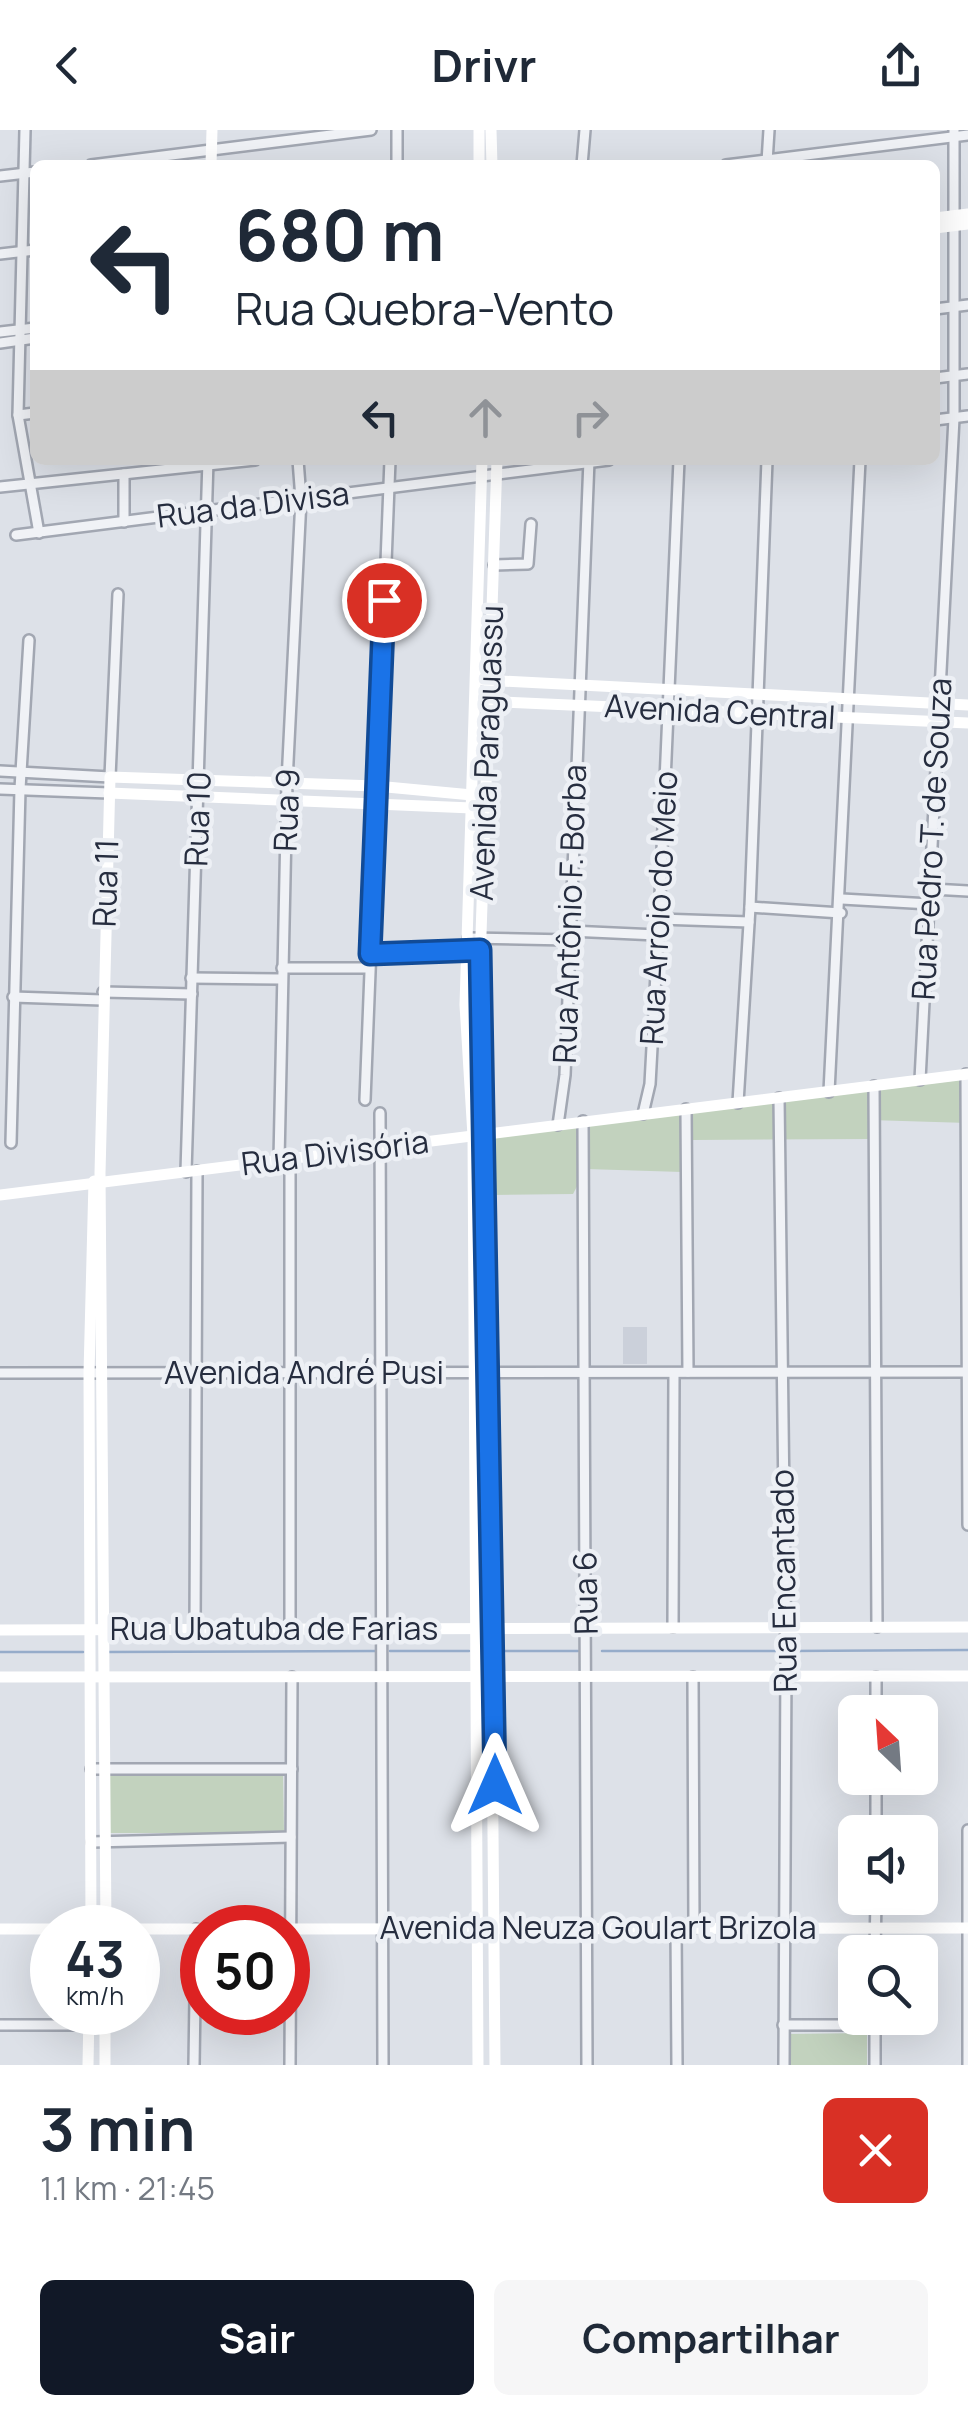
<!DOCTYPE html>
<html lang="pt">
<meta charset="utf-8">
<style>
body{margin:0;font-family:Manrope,sans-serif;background:#f6f6f7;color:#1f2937;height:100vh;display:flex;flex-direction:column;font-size:38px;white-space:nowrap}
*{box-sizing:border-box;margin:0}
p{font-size:32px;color:#747a83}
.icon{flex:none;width:55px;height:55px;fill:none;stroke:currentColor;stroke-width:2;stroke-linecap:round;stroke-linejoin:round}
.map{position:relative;height:1935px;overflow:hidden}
.sheet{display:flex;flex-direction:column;background:#fff;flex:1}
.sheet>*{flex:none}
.banner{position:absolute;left:30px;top:30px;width:910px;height:305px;border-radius:15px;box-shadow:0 10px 40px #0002;background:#fff;color:#1f2937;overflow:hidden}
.needle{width:65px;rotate:335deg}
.controls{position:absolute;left:838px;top:1565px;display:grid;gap:20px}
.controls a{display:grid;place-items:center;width:100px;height:100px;border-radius:15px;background:#fff;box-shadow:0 10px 40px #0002;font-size:50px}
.speed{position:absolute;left:30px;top:1775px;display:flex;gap:20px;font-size:50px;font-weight:700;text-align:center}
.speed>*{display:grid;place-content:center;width:130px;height:130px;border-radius:50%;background:#fff;box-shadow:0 10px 40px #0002;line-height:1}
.speed small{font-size:25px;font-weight:400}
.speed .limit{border:15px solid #d22;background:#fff;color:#111}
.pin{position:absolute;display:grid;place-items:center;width:85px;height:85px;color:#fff;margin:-42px;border:5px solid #fff;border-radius:50%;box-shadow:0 2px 10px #0007}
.me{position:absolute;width:110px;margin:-55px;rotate:0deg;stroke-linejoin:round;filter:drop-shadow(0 0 8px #0008)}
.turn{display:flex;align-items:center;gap:35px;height:210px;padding:0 40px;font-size:45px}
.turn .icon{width:130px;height:130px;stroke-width:2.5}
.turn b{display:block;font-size:70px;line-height:85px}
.lanes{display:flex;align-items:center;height:95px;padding:0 40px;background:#0003;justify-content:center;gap:50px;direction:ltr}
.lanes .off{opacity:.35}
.round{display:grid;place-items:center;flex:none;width:105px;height:105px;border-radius:15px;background:#f6f6f7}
.overview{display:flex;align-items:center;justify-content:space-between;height:170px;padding:0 40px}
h1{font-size:60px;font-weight:700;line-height:75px}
.cta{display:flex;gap:20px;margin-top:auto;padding:20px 40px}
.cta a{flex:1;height:115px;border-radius:15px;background:#111827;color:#fff;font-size:40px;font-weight:700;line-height:115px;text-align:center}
.cta a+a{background:#f6f6f7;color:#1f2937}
header{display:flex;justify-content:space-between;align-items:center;height:130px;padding:0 40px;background:#fff;font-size:45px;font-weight:700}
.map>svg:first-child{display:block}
.built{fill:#cbd0da}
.green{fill:#c2d2be}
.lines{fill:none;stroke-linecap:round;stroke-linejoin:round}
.stream{stroke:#96acca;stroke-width:2.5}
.street-casing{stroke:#a2a7b2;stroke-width:14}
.street{stroke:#f0f2f6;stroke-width:9}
.secondary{stroke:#fff;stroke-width:11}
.route-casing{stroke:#114b97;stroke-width:25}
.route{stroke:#1a73e8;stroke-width:18}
.labels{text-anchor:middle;stroke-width:9;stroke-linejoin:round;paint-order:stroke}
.street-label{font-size:32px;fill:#262d3f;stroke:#edf0f5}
</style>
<header><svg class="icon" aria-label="back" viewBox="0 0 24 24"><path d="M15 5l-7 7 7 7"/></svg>Drivr<svg class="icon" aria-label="share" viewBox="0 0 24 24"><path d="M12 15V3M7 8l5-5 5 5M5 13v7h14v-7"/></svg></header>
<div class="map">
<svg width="968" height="1935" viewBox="0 0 968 1935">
<rect width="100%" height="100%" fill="#dde1e8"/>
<rect class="built" x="623" y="1197" width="24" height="37"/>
<g class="green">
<polygon points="968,949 968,993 870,990 868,1009 692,1010 682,1042 586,1039 573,1064 492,1065 490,1008"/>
<polygon points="109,1642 283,1643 284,1703 109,1703"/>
<polygon points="867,1903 867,1935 790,1935 790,1904"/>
</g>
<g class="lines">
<g class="stream">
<polyline points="390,1521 469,1521"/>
<polyline points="497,1521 578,1521"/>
<polyline points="602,1521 780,1521"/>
<polyline points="788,1521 968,1520"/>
<polyline points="0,1522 83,1522"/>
<polyline points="106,1522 378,1521"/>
</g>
<defs>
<g id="street">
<polyline points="25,0 18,285 39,403"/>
<polyline points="767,32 769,0"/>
<polyline points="91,35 371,0"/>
<polyline points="397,35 397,0"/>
<polyline points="582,35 585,0"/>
<polyline points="726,35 968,5"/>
<polyline points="0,46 35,42"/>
<polyline points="0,124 35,120"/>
<polyline points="935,179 968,175"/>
<polyline points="0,202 35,198"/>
<polyline points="0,213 35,208"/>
<polyline points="935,248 968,244"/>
<polyline points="18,285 35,283"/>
<polyline points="935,290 968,286"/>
<polyline points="124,344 124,392"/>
<polyline points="0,357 255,330"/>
<polyline points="16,405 609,330"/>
<polyline points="494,435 528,434 531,394"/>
<polyline points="0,641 110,647 118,464"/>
<polyline points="0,659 109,663"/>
<polyline points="932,759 968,761"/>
<polyline points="842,769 930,774"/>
<polyline points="750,777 841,783"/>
<polyline points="659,789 749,792"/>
<polyline points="570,801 657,805"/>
<polyline points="468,808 569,810"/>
<polyline points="370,824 473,821"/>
<polyline points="282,838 369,838"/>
<polyline points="191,848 281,849"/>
<polyline points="103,862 192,864"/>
<polyline points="13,867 102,870"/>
<polyline points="966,944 968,1395"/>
<polyline points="920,950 954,288 954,0"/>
<polyline points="874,956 877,1497"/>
<polyline points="829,962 860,330"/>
<polyline points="779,968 786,1532 784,1935"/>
<polyline points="365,970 390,330"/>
<polyline points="738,973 750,777 767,330"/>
<polyline points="686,979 688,1242"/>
<polyline points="380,983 383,1935"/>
<polyline points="643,984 650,954 659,789 679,330"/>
<polyline points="583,991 587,1935"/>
<polyline points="558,995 565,945 589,330"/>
<polyline points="11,1013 20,659 29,510"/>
<polyline points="290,1029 290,1499"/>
<polyline points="279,1030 287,652 301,369 298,330"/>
<polyline points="186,1042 208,330"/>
<polyline points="0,1243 968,1242"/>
<polyline points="673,1497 674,1243"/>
<polyline points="195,1499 197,1041"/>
<polyline points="693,1547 694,1798"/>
<polyline points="876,1582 876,1547"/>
<polyline points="91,1639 292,1639"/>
<polyline points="876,1702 876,1648"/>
<polyline points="92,1712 291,1707"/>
<polyline points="676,1798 677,1935"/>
<polyline points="875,1822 876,1768"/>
<polyline points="0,1895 88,1895"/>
<polyline points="783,1895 875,1895"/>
<polyline points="194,1935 196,1799"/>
<polyline points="290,1935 292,1547"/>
<polyline points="875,1935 875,1888"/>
<polyline points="968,1935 968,1700"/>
</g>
</defs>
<use href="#street" class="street-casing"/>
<use href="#street" class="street"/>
<g class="secondary">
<polyline points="479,0 479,35"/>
<polyline points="491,0 492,35"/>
<polyline points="211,35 212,0"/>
<polyline points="935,88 968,84"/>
<polyline points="935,98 968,94"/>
<polyline points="483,550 968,575"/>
<polyline points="481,571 968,593"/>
<polyline points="109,663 472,678"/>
<polyline points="0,1065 968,944"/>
<polyline points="0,1500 968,1497"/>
<polyline points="0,1547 968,1546"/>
<polyline points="91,1798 89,1243 94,1051"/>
<polyline points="106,1798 100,1043 110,647 376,656 472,665"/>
<polyline points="0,1799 52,1799"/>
<polyline points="138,1799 202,1799"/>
<polyline points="288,1799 968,1798"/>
<polyline points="88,1935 89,1882"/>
<polyline points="105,1935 105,1882"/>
<polyline points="478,1935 473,1006 465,875 482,330"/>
<polyline points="495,1935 487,1005 478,893 497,330"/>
</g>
</g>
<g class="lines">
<defs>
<polyline id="route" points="384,470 370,824 480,820 495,1655"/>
</defs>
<use href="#route" class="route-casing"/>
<use href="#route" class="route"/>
</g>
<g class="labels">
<g class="street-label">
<text transform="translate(253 375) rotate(-7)" y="11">Rua da Divisa</text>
<text transform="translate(720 582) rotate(3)" y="11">Avenida Central</text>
<text transform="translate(487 623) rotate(-88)" y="11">Avenida Paraguassu</text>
<text transform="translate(287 680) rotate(-88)" y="11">Rua 9</text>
<text transform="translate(198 689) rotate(-88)" y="11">Rua 10</text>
<text transform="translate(932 709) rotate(-87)" y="11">Rua Pedro T. de Souza</text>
<text transform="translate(106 753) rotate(-88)" y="11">Rua 11</text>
<text transform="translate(659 778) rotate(-87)" y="11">Rua Arroio do Meio</text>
<text transform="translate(570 784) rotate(-88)" y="11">Rua Antônio F. Borba</text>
<text transform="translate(335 1023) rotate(-7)" y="11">Rua Divisória</text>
<text x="304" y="1254">Avenida André Pusi</text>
<text transform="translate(784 1451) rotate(-91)" y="11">Rua Encantado</text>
<text transform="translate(586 1463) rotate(-91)" y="11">Rua 6</text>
<text x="274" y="1510">Rua Ubatuba de Farias</text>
<text x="598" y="1809">Avenida Neuza Goulart Brizola</text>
</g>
</g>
</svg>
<div class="controls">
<a><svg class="needle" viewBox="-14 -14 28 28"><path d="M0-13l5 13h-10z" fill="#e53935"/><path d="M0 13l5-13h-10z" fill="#747a83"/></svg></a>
<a><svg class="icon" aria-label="sound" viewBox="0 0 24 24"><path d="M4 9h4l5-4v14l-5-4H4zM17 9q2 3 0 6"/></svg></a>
<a><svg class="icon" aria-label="search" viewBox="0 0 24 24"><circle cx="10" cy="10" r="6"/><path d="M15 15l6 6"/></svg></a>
</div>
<div class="speed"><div>43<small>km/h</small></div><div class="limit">50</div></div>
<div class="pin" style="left:384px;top:470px;background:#d93025"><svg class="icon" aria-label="arrive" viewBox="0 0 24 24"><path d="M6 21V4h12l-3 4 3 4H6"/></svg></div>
<svg class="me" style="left:495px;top:1655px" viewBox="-20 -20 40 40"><path d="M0-17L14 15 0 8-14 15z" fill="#1a73e8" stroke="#fff" stroke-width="4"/></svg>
<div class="banner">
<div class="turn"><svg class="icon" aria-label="left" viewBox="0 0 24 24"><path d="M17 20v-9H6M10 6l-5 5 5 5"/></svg><div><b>680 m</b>Rua Quebra-Vento</div></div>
<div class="lanes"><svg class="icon" aria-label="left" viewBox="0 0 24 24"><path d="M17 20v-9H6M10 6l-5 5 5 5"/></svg><svg class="icon off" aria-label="ahead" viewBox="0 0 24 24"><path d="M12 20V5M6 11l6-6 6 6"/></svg><svg class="icon off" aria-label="right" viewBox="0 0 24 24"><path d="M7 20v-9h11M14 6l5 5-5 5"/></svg></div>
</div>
</div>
<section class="sheet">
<div class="overview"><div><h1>3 min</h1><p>1.1 km · 21:45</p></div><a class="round" style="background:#d93025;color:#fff"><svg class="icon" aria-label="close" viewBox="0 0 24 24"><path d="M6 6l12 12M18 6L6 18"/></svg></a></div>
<div class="cta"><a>Sair</a><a>Compartilhar</a></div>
</section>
